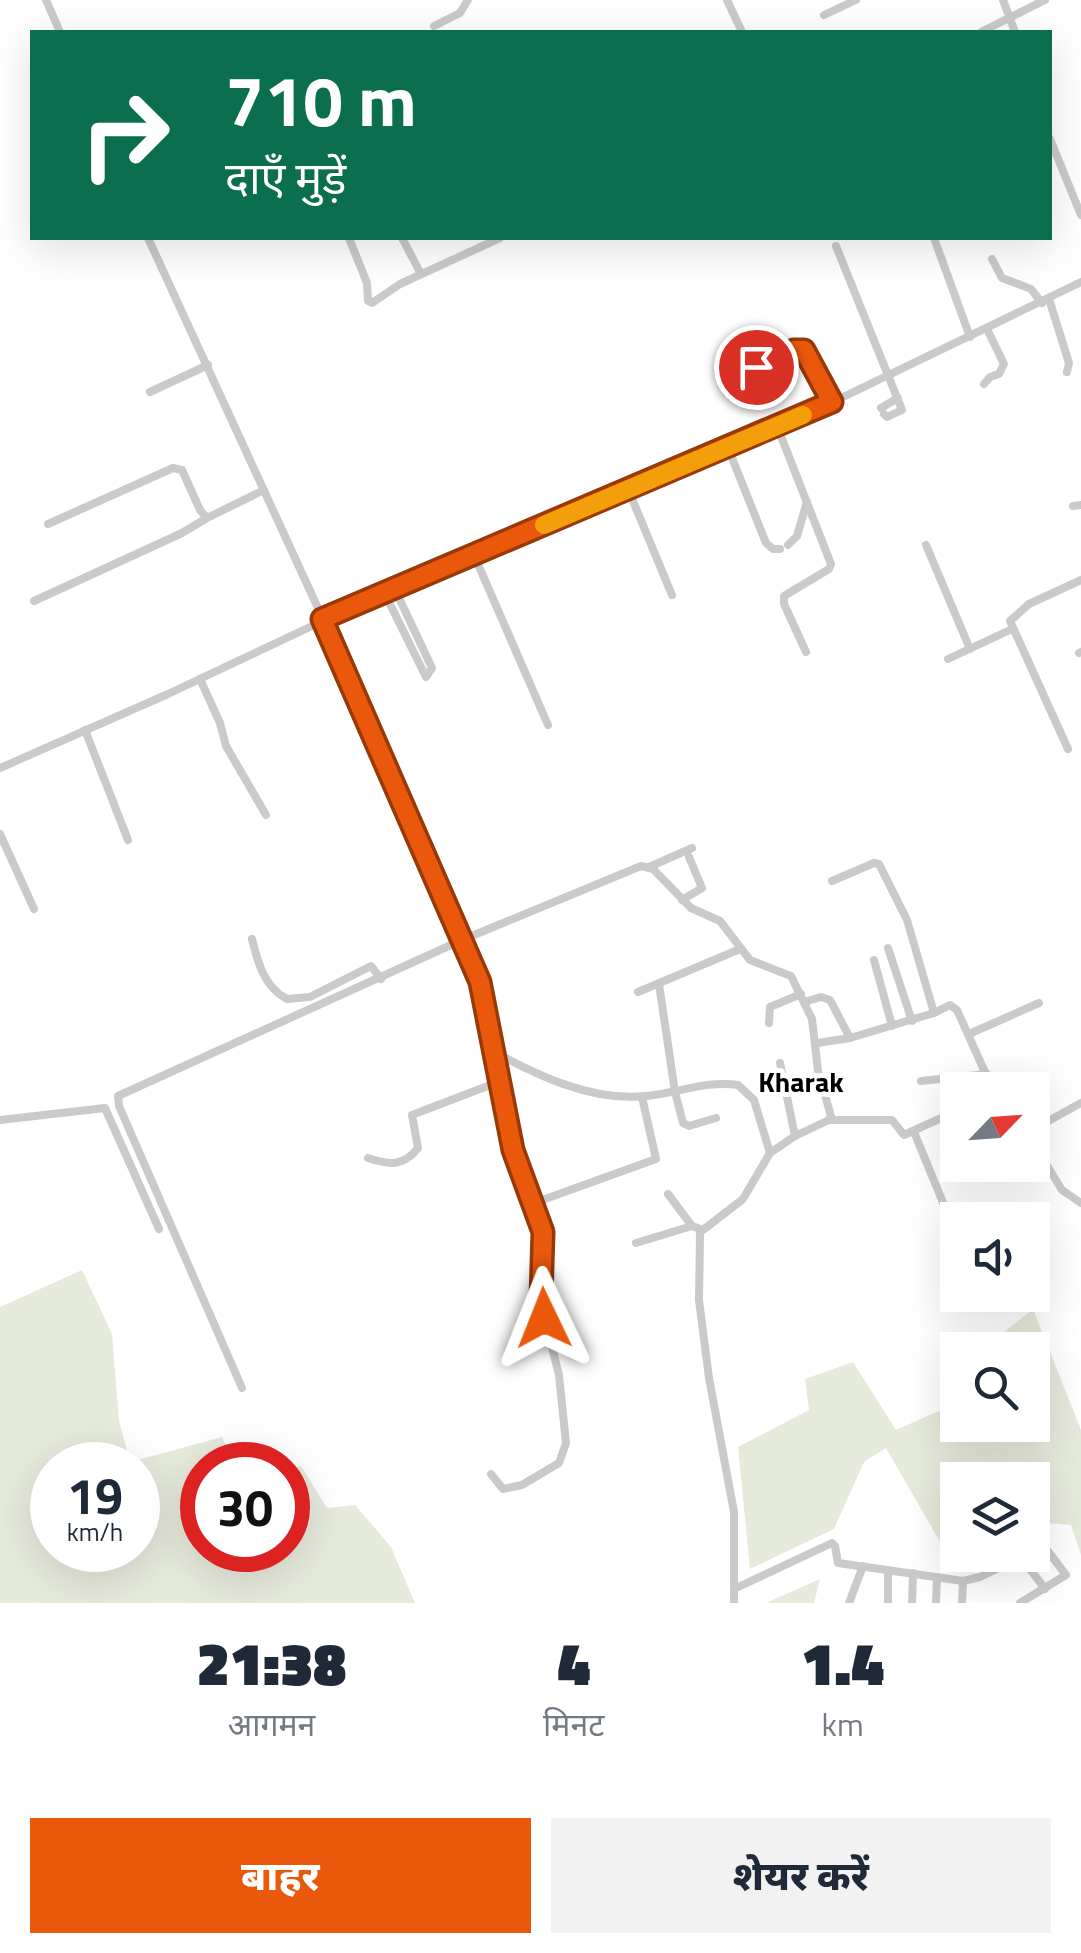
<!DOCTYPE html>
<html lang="hi">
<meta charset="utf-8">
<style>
body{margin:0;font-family:"Titillium Web","Noto Sans Devanagari",sans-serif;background:#f2f2f3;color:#1f2937;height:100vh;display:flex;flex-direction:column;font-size:38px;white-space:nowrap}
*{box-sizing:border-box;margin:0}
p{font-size:32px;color:#747a83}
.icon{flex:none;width:55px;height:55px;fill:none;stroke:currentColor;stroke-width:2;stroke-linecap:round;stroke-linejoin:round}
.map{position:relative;height:1603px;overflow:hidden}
.side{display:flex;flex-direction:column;background:#fff;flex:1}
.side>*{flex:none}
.top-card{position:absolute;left:30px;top:30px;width:1022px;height:210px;border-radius:0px;box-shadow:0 10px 40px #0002;background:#0b6e4f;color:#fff;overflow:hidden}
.needle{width:65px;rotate:65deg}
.tools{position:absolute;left:940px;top:1072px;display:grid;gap:20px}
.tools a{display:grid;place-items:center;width:110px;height:110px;border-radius:0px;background:#fff;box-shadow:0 10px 40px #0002;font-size:50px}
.speed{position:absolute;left:30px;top:1442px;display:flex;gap:20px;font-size:50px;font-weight:700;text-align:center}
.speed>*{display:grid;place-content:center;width:130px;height:130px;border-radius:50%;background:#fff;box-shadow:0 10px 40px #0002;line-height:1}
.speed small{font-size:25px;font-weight:400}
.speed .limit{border:15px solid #d22;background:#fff;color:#111}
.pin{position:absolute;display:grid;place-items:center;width:85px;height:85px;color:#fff;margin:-42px;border:5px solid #fff;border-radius:50%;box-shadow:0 2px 10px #0007}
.me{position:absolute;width:110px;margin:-55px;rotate:358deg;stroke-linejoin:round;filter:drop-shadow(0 0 8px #0008)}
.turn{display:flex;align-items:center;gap:35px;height:210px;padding:0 30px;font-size:45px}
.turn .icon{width:130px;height:130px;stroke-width:2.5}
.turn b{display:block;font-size:70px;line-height:85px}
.eta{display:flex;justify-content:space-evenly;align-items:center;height:170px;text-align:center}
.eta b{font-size:60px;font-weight:800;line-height:70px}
.cta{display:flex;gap:20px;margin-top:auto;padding:20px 30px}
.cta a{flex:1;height:115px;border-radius:0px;background:#ea580c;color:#fff;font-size:40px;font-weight:800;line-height:115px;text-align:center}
.cta a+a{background:#f2f2f3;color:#1f2937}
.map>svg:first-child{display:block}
.green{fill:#e6eadb;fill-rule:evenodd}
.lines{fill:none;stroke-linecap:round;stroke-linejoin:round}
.minor{stroke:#cacaca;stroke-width:8}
.route-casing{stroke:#983908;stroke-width:25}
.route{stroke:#ea580c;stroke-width:18}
.slow{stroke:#f59e0b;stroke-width:18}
.labels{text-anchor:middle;stroke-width:10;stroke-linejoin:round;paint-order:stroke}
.neighbourhood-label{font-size:28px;font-weight:bold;fill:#000;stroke:#fff}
</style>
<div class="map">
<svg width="1081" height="1603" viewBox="0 0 1081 1603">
<rect width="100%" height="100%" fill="#fff"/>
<g class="green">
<path d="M82 1270 112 1334 119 1421 130 1462 222 1437 235 1465H202V1550H288V1469L301 1466 327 1508 355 1505 391 1547 415 1603H0V1307ZM52 1465H138V1550H52Z"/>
<polygon points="1033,1309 1081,1430 1081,1555 1071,1525 1033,1522 1032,1480 958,1480 958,1555 975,1555 951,1561 886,1448 864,1462 834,1529 750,1569 738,1447 809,1410 805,1379 853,1362 896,1430 957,1403 958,1425 1032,1425 1032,1350 985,1347"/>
<polygon points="820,1579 814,1603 766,1603"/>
</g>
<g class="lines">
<g class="minor">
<polyline points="46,0 60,32"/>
<polyline points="727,0 742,32"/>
<polyline points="1003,0 1015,32"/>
<polyline points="824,15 856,0"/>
<polyline points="434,26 460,13 468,0"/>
<polyline points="981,32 1045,0"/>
<polyline points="1050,139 1081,215"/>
<polyline points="148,238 323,619 480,982 491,1050 513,1150 543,1232 542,1308 559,1375 566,1443 559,1463 522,1485 503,1489 491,1474"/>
<polyline points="349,238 367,283 368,301 372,303 400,284 500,238"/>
<polyline points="402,238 421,274"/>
<polyline points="934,238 970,337"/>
<polyline points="836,246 902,410 887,417 884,414"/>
<polyline points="992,259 1002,278 1031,289 1042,303"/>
<polyline points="1049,299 1069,363 1067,372"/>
<polyline points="756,367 797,349 804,350 832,402"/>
<polyline points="984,384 990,377 999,374 1004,364 987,329"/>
<polyline points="150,392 208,365"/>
<polyline points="881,408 898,398"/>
<polyline points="777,426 831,564 829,569 784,596 784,604 806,652"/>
<polyline points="728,448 766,543 773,549 780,549"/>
<polyline points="628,489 672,595"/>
<polyline points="1073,506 1081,505"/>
<polyline points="48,524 173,468 182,470 200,510 207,518 264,490"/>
<polyline points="788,545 797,536 807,502"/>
<polyline points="926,545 970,649"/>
<polyline points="474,555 548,725"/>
<polyline points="384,592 426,677 432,668 400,600"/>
<polyline points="34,601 182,533 207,518"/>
<polyline points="1079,653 1081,652"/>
<polyline points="948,659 1012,629"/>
<polyline points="200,679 220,723 226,746 266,815"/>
<polyline points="85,730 128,840"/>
<polyline points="1068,749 1010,621 1029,604 1081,580"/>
<polyline points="0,768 168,694 384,592 839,399 1081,282"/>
<polyline points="0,834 34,909"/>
<polyline points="649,867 692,848"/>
<polyline points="682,900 702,888 689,857"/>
<path d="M252 939C258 963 264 987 287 999L310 997 371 966 381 979"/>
<polyline points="888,948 912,1021"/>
<polyline points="874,960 892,1026"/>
<polyline points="659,984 675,1092 683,1123 689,1126 716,1118"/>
<polyline points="638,992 740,949"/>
<polyline points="804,1002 821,997 830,1000 850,1038"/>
<polyline points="934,1013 950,1005 957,1010 993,1090"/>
<polyline points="769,1023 770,1007 801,994"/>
<polyline points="969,1034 1039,1003"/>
<polyline points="817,1043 850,1038 934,1013 907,920 879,864 874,863 832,881"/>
<path d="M491 1050C536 1075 592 1102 646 1096 678 1093 707 1080 738 1085L754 1100 770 1153"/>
<polyline points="780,1063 795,1136"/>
<polyline points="921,1081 987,1074"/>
<polyline points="0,1120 105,1108 159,1229"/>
<polyline points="829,1120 892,1120 904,1135 939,1119 958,1120"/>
<polyline points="1032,1130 1081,1103"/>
<polyline points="914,1132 958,1239"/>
<polyline points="1032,1141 1062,1190 1081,1203"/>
<path d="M368 1158C389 1165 403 1167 418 1148L412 1115 498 1082"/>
<polyline points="534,1203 656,1159 642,1097"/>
<polyline points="700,1231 699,1300 709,1378 734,1512 734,1603"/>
<polyline points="636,1243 692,1226"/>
<polyline points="242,1388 119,1106 118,1096 462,940 641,866 653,869 691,908 720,921 750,960 791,976 812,1019 818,1071 831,1116 829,1120 795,1136 770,1153 743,1199 703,1230 692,1226 668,1194"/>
<polyline points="734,1589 832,1543 835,1546 838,1563 963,1581 980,1577 1017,1559 1027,1565 1045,1589"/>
<polyline points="849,1603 863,1566"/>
<polyline points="888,1603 888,1570"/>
<polyline points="912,1603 913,1573"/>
<polyline points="936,1603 937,1577"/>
<polyline points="962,1603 963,1581"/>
<polyline points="1020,1603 1066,1575 1041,1542"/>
</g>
</g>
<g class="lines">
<defs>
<polyline id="route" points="544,1318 541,1298 543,1232 513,1150 480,982 322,619 832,402 804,350 794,350 756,367"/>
</defs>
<use href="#route" class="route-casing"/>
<use href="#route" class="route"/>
<polyline class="slow" points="544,525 803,415"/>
</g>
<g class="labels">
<g class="neighbourhood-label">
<text x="801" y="1092">Kharak</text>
</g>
</g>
</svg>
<div class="tools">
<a><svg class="needle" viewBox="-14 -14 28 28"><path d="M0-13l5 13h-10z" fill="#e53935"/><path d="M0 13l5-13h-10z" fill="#747a83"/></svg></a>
<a><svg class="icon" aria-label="sound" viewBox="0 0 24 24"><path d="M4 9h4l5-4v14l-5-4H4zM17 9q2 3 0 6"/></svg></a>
<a><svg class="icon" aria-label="search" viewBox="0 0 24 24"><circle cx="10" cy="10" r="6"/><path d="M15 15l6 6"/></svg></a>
<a><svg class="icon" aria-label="layers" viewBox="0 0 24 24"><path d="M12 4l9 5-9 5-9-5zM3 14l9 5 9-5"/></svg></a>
</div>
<div class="speed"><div>19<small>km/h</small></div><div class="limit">30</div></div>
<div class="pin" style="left:756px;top:367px;background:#d93025"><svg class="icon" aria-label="arrive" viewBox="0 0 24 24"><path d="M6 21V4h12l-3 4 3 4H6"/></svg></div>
<svg class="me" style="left:544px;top:1318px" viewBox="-20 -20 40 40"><path d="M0-17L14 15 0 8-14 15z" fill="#ea580c" stroke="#fff" stroke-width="4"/></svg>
<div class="top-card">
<div class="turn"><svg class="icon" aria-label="right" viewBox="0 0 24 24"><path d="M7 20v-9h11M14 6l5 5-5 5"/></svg><div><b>710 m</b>दाएँ मुड़ें</div></div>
</div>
</div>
<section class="side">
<div class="eta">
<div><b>21:38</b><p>आगमन</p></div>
<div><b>4</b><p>मिनट</p></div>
<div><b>1.4</b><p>km</p></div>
</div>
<div class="cta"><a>बाहर</a><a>शेयर करें</a></div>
</section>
